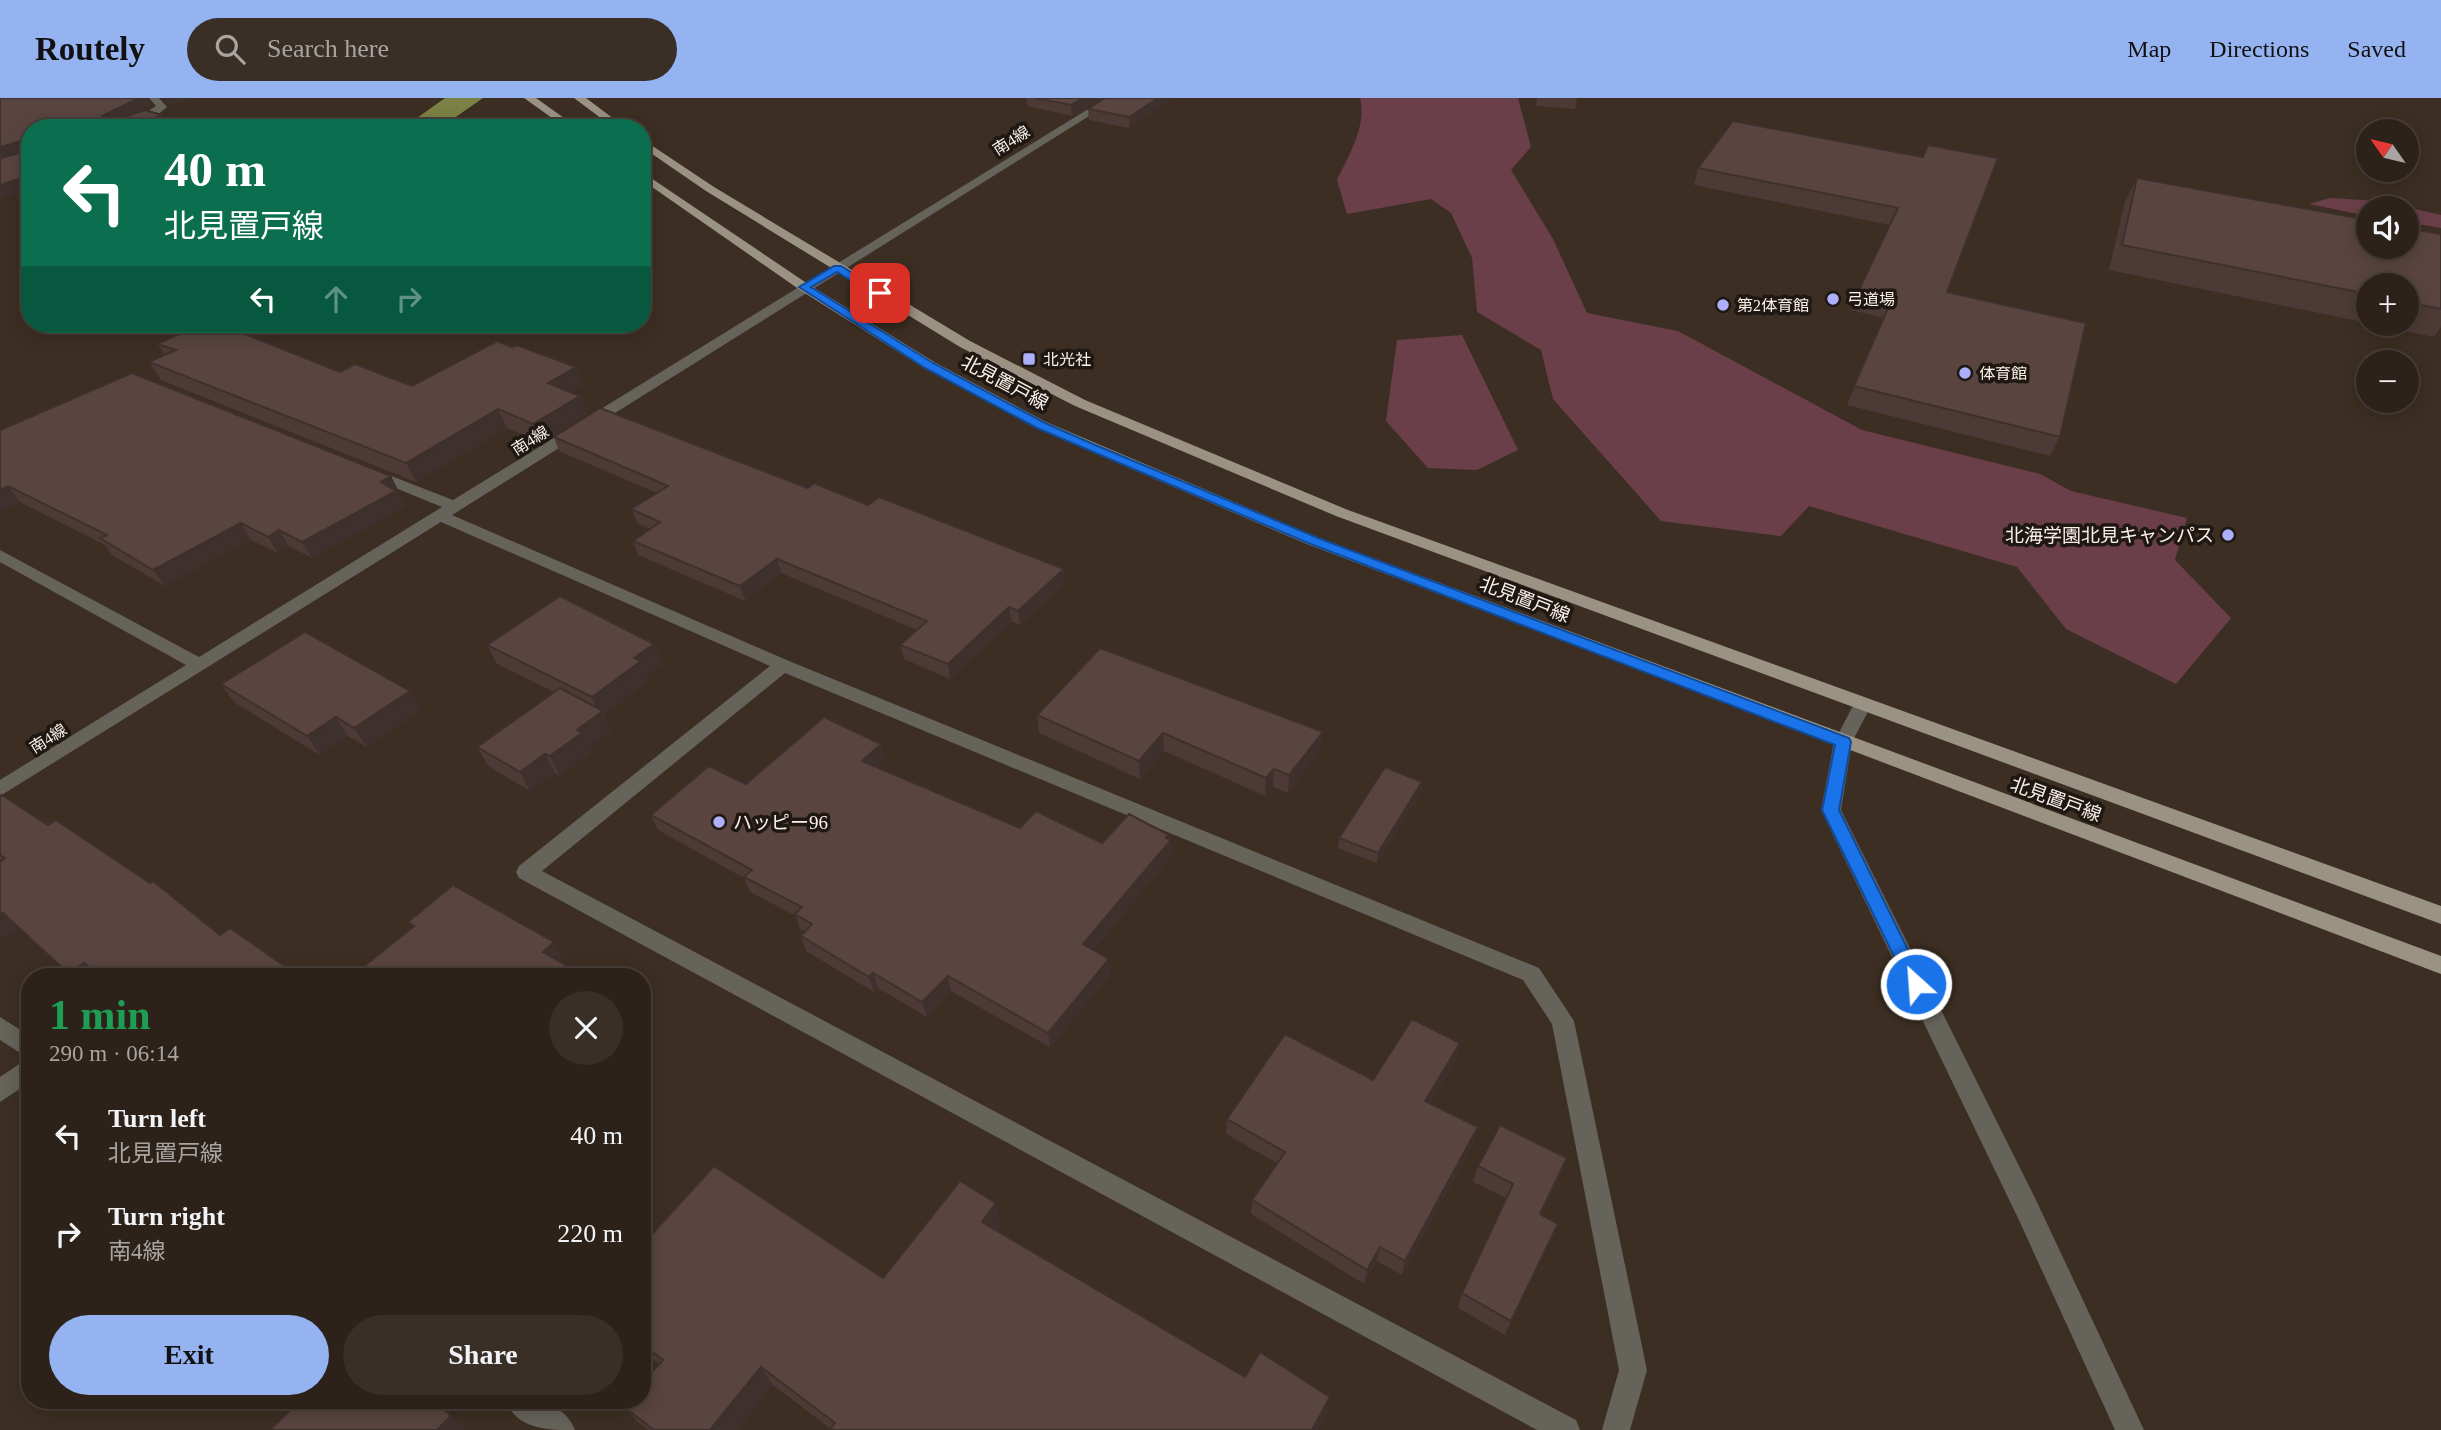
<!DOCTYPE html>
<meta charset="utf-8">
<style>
body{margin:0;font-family:"Times New Roman","Noto Sans JP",serif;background:#392f27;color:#f1f3f6;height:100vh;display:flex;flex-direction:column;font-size:26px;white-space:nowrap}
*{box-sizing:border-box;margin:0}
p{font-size:23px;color:#a7a4a2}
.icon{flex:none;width:38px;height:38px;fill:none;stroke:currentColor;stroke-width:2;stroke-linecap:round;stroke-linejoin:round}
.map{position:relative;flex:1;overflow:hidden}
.drawer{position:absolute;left:21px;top:870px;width:630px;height:441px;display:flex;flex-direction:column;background:#2d221a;border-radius:28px;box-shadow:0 4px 18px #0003,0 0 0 2px #483f39}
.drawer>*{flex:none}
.guide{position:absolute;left:21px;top:21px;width:630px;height:214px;border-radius:28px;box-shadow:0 4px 18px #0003,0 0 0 2px #483f39;background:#0b6e4f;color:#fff;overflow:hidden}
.needle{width:46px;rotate:304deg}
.tools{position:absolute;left:2356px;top:21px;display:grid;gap:14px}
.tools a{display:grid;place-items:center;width:63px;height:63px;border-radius:50%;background:#2d221a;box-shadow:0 4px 18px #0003,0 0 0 2px #483f39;font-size:35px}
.pin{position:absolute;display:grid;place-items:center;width:60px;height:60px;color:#fff;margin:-30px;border-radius:14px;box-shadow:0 4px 10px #0006}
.me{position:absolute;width:77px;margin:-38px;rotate:334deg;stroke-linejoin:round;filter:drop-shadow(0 0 5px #0008)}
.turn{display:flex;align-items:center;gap:24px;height:147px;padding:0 28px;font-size:32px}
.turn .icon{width:91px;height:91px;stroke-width:2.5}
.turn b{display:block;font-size:49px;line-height:60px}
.lanes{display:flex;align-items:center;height:66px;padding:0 28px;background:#0003;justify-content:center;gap:35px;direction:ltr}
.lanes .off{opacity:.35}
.round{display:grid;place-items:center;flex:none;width:74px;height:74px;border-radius:37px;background:#392f27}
.head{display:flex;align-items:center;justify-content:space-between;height:119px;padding:0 28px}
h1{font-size:42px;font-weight:700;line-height:52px;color:#1e9e55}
.action{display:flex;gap:14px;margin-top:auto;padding:14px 28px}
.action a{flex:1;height:80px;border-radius:42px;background:#95b2f1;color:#111;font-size:28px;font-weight:700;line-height:80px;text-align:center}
.action a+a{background:#392f27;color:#f1f3f6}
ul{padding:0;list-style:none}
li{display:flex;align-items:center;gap:21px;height:98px;padding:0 28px}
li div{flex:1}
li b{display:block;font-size:26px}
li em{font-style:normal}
header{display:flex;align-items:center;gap:42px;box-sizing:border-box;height:98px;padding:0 35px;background:#95b2f1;color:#111}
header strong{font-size:33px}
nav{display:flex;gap:38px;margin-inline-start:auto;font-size:24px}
.search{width:490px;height:63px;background:#392f27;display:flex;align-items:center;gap:18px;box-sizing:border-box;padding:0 24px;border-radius:38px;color:#a7a4a2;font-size:26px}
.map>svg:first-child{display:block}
.green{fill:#6a3f4a}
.water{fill:#7c8245}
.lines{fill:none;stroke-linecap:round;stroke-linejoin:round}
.minor{fill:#66635b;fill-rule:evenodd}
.primary{fill:#9a9383;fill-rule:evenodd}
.wall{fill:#4d3a37}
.shaded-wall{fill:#3e302d}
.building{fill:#594440;stroke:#3e302d;stroke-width:2}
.route{fill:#1a73e8;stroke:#114b97;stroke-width:2}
.poi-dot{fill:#adaffb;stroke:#1e1712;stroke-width:2.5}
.labels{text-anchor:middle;stroke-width:7;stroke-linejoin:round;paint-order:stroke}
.far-street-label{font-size:16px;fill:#faf0e9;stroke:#1e1712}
.far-poi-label{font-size:16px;fill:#faf0e9;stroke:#1e1712;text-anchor:start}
.street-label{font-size:19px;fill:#faf0e9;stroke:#1e1712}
.poi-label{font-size:19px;fill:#faf0e9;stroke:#1e1712;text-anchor:end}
</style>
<header>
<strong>Routely</strong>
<div class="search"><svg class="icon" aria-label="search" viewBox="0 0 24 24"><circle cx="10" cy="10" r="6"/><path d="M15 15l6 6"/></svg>Search here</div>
<nav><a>Map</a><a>Directions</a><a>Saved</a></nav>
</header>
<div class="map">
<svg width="2441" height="1332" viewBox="0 0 2441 1332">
<rect width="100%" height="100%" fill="#3c2e22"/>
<g class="green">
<path d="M1360 0H1518L1531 49 1511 72 1553 141 1587 215 1678 233 1862 332 2040 376 2071 393 2187 420 2175 462 2231 520 2176 586 2066 531 2017 469 1809 408 1781 438 1661 423 1553 301 1541 252 1477 214 1472 160 1451 115 1431 101 1347 116 1337 82C1349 57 1367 28 1360 0Z"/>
<polygon points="2330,100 2380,103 2441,117 2441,130 2406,124 2406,110 2368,110 2368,118 2309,106"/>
<polygon points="1462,237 1518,352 1477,372 1428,370 1386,323 1397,242"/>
</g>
<polygon class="water" points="445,0 483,0 440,30 403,30"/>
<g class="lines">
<g class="minor">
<path d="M149 0H159L167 9C151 24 133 30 111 30L137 20 156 8Z"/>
<polygon points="1106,0 1118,0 452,417 789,563 1539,870 1574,923 1647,1272 1630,1332 1602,1332 1619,1272 1552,926 1523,882 785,575 542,773 1576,1322 1580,1332 1537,1332 519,780 516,774 519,768 770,568 441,424 0,698 0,682 186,567 0,464 0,452 199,559 442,409 366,378 363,375 366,372 376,372 453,402"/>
<polygon points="1863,600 1870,602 1872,606 1852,644 1841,712 2035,1100 2144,1332 2115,1332 2017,1118 1821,712 1834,644 1856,602"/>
<polygon points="0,919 30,938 30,984 0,1004 0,979 28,960 0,942"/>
<path d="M505 1302C533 1302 562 1301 575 1332 547 1332 518 1332 505 1302Z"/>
</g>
<g class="primary">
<polygon points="524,0 536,0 578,30 566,30"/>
<polygon points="574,0 586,0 626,30 614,30"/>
<polygon points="642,41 714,89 970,243 1085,302 1348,412 2441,808 2441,826 1336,418 1075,308 960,249 706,93 642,49"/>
<polygon points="642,74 808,186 934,264 1046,324 1319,440 2441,858 2441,876 1307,446 1036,330 924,270 800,192 642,82"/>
</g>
</g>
<g class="wall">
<polygon points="1026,0 1101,0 1072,18 1027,8"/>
<polygon points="1174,0 1129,30 1089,22 1088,11"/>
<polygon points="1537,0 1577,0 1575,11 1536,8"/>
<polygon points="1923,59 1947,194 2060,339 2050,358 1847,307 1884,220 1851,212 1858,194 1890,127 1694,87 1698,70"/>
<polygon points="2137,80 2441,136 2441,229 2434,239 2370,226 2406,226 2406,187 2368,187 2368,225 2109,172 2125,104"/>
<polygon points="157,246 340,274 412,288 583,287 571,294 580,298 587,316 541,345 507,330 416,384 161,282 149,264 165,257"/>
<polygon points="0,332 391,378 399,394 398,395 405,409 312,460 289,448 278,455 251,442 165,488 112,457 105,447 20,404 0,414"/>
<polygon points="554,339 808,390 868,407 1065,486 1020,527 1012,524 950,581 904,561 900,547 917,532 781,475 745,503 638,457 633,443 650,431 637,425 632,411 657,395 559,353"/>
<polygon points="654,546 662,566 646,577 649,583 604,616 611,633 589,649 591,655 560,678 555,675 530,693 488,668 477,649 554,594 497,566 487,547"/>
<polygon points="221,586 421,612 367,649 348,638 320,657 235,605"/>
<polygon points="1037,617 1321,652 1288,695 1273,689 1265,698 1164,653 1140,681 1039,635"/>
<polygon points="885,662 877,669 1020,730 1102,745 1169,737 1169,741 1171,742 1172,758 1093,852 1111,876 1050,949 951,893 927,919 878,890 874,894 806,853 801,838 805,834 800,831 796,818 750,794 744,780 658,732 651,717 746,686"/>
<polygon points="1422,684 1421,694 1377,765 1338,750 1339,740"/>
<polygon points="0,698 220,837 299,878 71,878 20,831 6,840 0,836 0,764 1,763 0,762"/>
<polygon points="1457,961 1430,1005 1474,1044 1402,1177 1377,1163 1364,1186 1251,1116 1252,1102 1277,1065 1226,1036 1227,1021 1373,982"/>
<polygon points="1567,1060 1561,1076 1541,1117 1558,1126 1552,1141 1505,1237 1458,1210 1462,1195 1506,1100 1473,1084 1478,1068"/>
<polygon points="1002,1126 997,1132 1245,1279 1330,1299 1327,1316 1318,1332 830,1332 831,1331 773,1287 737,1332 648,1332 639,1325 623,1308 659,1266 642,1254 642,1147 883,1180"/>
</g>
<g class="shaded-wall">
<polygon points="139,0 148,0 152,7 109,29 102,18"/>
<polygon points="165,0 193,0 169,7"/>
<polygon points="1083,0 1101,0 1072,18 1071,7"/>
<polygon points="1158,0 1174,0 1129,30 1129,19"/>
<polygon points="162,17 168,29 164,30 142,30 139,25"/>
<polygon points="24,42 30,54 0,62 0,49"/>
<polygon points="30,77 30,91 0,102 0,87"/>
<polygon points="576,269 583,287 555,303 548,285"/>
<polygon points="580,298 587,316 541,345 533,326"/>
<polygon points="498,311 507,330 416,384 406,365"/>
<polygon points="391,378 399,394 398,395 405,409 312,460 302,444 381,384"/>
<polygon points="8,388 20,404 0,414 0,392"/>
<polygon points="241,425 251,442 165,488 153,472"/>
<polygon points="279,432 289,448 278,455 268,439"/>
<polygon points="777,461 781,475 745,503 740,488"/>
<polygon points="1064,471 1065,486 1020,527 1018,513"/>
<polygon points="1009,509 1012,524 950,581 948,566"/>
<polygon points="654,546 662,566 646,577 649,583 604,616 611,633 589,649 591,655 560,678 550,658 577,632 599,616 592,599 634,560"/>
<polygon points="410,593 421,612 367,649 354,630"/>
<polygon points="336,619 348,638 320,657 307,638"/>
<polygon points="1323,634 1321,652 1288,695 1289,677"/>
<polygon points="1163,635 1164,653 1140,681 1139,663"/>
<polygon points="881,646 885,662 866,678 862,663"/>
<polygon points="545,656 555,675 530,693 520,674"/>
<polygon points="1274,671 1273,689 1265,698 1266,680"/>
<polygon points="1422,684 1421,694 1377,765 1378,755"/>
<polygon points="1169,737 1169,745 1171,742 1172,758 1084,862 1083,846"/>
<polygon points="3,815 20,831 6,840 0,835 0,817"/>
<polygon points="554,844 563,861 553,870 543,854"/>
<polygon points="1109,861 1111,876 1050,949 1048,935"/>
<polygon points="84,865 98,878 71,878 68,875"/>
<polygon points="873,875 878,890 874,894 869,879"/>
<polygon points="948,878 951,893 927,919 922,904"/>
<polygon points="1460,945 1457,961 1422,1018 1425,1003"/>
<polygon points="1478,1029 1474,1044 1402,1177 1405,1163"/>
<polygon points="1567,1060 1561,1076 1534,1131 1540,1116"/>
<polygon points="996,1105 1002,1126 988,1144 982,1124"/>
<polygon points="1558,1126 1552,1141 1505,1237 1511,1223"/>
<polygon points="1380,1149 1377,1163 1364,1186 1367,1172"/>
<polygon points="761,1269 773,1287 737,1332 710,1332"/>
<polygon points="1330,1299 1327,1316 1318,1332 1312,1332"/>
<polygon points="433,1302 465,1331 464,1332 437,1332"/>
</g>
<g class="building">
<polygon points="0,0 139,0 102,18 105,21 121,20 145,12 162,17 139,25 148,30 30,30 30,77 0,87 0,60 24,54 24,42 0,49"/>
<polygon points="1035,0 1083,0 1071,7"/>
<polygon points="1105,0 1158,0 1129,19 1088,11"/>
<polygon points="1733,23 1923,59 1928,47 1998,60 1947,194 2086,225 2060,339 1854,288 1892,201 1858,194 1898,110 1698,70"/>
<polygon points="2137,80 2368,122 2368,149 2406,149 2406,130 2441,136 2441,211 2406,204 2406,187 2368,187 2368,196 2122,147"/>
<polygon points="201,226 220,226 340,274 355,266 412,288 497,243 512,249 517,247 576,269 548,285 580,298 533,326 498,311 406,365 149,264 176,252 157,246"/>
<polygon points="132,275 391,378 381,384 396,393 302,444 279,432 268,439 241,425 153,472 100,440 107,437 8,388 0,392 0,332"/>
<polygon points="600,310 808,390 814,385 868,407 879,399 1064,471 1018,513 1009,509 948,566 900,547 927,523 777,461 740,488 633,443 660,424 631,411 668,388 554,339"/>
<polygon points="560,498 654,546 634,560 641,563 592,599 487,547"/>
<polygon points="305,534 410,593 354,630 336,619 307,638 221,586"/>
<polygon points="1100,550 1323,634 1289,677 1274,671 1266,680 1163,635 1139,663 1037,617"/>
<polygon points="560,590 603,613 577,632 582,635 550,658 545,656 520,674 477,649"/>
<polygon points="824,619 881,646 862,663 1020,730 1036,713 1102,745 1129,716 1169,737 1166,740 1171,742 1083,846 1109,861 1048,935 948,878 922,904 873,875 869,879 801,838 812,826 795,816 802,809 744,779 752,772 651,717 709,668 746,686"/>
<polygon points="1385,669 1422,684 1378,755 1339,740"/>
<polygon points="2,697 48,727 56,722 150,785 153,783 220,837 230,830 299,878 100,878 84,865 68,875 3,815 0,817 0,764 5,760 0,757 0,698"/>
<polygon points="453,787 554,844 543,854 585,878 352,878 414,828 408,824"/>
<polygon points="1412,921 1460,945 1425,1003 1478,1029 1405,1163 1380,1149 1367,1172 1252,1102 1285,1054 1227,1021 1285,936 1373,982"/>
<polygon points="1500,1027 1567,1060 1540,1116 1558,1126 1511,1223 1462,1195 1513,1086 1478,1068"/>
<polygon points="714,1068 883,1180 960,1083 996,1105 982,1124 1245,1279 1260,1254 1330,1299 1312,1332 830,1332 835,1325 761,1269 710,1332 654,1332 623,1308 628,1302 642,1302 642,1285 663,1262 642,1247 642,1147"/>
<polygon points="301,1302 432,1302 451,1318 437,1332 270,1332"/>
</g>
<polygon class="route" points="834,168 841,168 885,195 876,198 837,174 811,189 933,265 1045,325 1093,346 1318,440 1849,640 1851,644 1839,712 1925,886 1923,891 1916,893 1910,891 1822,712 1835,647 1308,445 1037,330 925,270 799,189"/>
<g class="poi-dot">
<circle cx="1833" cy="201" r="7"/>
<circle cx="1723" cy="207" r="7"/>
<rect x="1022" y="254" width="14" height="14" rx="3.5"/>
<circle cx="1965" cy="275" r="7"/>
<circle cx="2228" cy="437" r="7"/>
<circle cx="719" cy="724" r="7"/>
</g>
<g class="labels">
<g class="far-street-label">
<text transform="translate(1011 42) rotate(-32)" y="6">南4線</text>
<text transform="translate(530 342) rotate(-32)" y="6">南4線</text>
<text transform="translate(48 640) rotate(-32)" y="6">南4線</text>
</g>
<g class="far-poi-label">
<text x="1847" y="207">弓道場</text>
<text x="1737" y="213">第2体育館</text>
<text x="1043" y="267">北光社</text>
<text x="1979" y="281">体育館</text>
</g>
<g class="street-label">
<text transform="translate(1005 284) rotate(28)" y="7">北見置戸線</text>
<text transform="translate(1525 501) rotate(21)" y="7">北見置戸線</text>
<text transform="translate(2056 701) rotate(20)" y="7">北見置戸線</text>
</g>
<g class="poi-label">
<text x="2214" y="444">北海学園北見キャンパス</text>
<text x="733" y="731" text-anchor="start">ハッピー96</text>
</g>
</g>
</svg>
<div class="tools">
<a><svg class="needle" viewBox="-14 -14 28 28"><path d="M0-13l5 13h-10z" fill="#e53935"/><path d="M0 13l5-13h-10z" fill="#a7a4a2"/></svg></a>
<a><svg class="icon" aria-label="sound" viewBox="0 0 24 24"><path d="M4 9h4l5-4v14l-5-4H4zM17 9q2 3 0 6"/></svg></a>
<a>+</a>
<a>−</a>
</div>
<div class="pin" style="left:880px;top:195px;background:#d93025"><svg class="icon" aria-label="arrive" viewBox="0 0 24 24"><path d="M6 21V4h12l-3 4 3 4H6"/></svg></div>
<svg class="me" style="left:1916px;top:886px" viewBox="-20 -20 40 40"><circle r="17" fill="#1a73e8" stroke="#fff" stroke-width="3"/><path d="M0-11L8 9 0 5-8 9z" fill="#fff"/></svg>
<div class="guide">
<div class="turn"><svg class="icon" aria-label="left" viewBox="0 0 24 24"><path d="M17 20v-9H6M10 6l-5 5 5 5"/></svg><div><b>40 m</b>北見置戸線</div></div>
<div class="lanes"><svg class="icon" aria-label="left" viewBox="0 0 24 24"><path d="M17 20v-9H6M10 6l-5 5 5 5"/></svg><svg class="icon off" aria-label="ahead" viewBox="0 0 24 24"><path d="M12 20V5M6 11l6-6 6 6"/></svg><svg class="icon off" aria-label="right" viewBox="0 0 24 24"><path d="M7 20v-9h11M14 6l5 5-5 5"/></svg></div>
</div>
<section class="drawer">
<div class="head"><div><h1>1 min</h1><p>290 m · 06:14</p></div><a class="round"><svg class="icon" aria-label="close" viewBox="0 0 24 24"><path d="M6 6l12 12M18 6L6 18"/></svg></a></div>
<ul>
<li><svg class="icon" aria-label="left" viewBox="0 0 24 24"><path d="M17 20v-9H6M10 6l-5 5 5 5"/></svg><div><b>Turn left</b><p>北見置戸線</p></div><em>40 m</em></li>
<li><svg class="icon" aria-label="right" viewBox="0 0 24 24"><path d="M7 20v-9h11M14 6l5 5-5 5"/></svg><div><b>Turn right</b><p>南4線</p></div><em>220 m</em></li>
</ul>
<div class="action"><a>Exit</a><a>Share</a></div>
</section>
</div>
